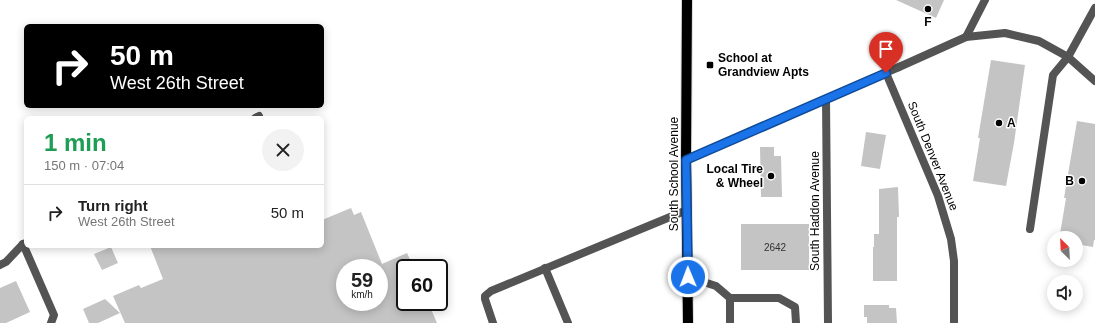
<!DOCTYPE html>
<meta charset="utf-8">
<style>
body{margin:0;font-family:Helvetica,sans-serif;background:#f2f2f2;color:#222;height:100vh;display:flex;flex-direction:column;font-size:15px;white-space:nowrap}
*{box-sizing:border-box;margin:0}
p{font-size:13px;color:#767676}
.icon{flex:none;width:22px;height:22px;fill:none;stroke:currentColor;stroke-width:2;stroke-linecap:round;stroke-linejoin:round}
.map{position:relative;flex:1;overflow:hidden}
.side{position:absolute;left:24px;top:116px;width:300px;height:132px;display:flex;flex-direction:column;background:#fff;border-radius:6px;box-shadow:0 2px 10px #0003}
.side>*{flex:none}
.banner{position:absolute;left:24px;top:24px;width:300px;height:84px;border-radius:6px;box-shadow:0 2px 10px #0003;background:#000;color:#fff;overflow:hidden}
.needle{width:26px;rotate:336deg}
.fabs{position:absolute;left:1047px;top:231px;display:grid;gap:8px}
.fabs a{display:grid;place-items:center;width:36px;height:36px;border-radius:50%;background:#fff;box-shadow:0 2px 10px #0003;font-size:20px}
.speed{position:absolute;left:336px;top:259px;display:flex;gap:8px;font-size:20px;font-weight:700;text-align:center}
.speed>*{display:grid;place-content:center;width:52px;height:52px;border-radius:50%;background:#fff;box-shadow:0 2px 10px #0003;line-height:1}
.speed small{font-size:10px;font-weight:400}
.speed .limit{border:2px solid #111;border-radius:6px;background:#fff;color:#111}
.pin{position:absolute;display:grid;place-items:center;width:34px;height:34px;color:#fff;margin:-41px -17px;border-radius:50% 50% 50% 0;rotate:-45deg;box-shadow:0 0 4px #0007}
.pin .icon{rotate:45deg}
.me{position:absolute;width:44px;margin:-22px;rotate:359deg;stroke-linejoin:round;filter:drop-shadow(0 0 3px #0008)}
.turn{display:flex;align-items:center;gap:14px;height:84px;padding:0 20px;font-size:18px}
.turn .icon{width:52px;height:52px;stroke-width:2.5}
.turn b{display:block;font-size:28px;line-height:34px}
.round{display:grid;place-items:center;flex:none;width:42px;height:42px;border-radius:21px;background:#f2f2f2}
.headline{display:flex;align-items:center;justify-content:space-between;height:68px;padding:0 20px}
h1{font-size:24px;font-weight:700;line-height:30px;color:#1e9e55}
ul{padding:0;list-style:none}
li{display:flex;align-items:center;gap:12px;height:56px;padding:0 20px;border-top:1px solid #e0e0e0}
li div{flex:1}
li b{display:block;font-size:15px}
li em{font-style:normal}
.map>svg:first-child{display:block}
.building{fill:#c4c4c4;fill-rule:evenodd}
.lines{fill:none;stroke-linecap:round;stroke-linejoin:round}
.primary-casing{stroke:#dbdbdb;stroke-width:12}
.lane{stroke:#545454;stroke-width:8}
.street{stroke:#545454;stroke-width:8}
.primary{stroke:#000;stroke-width:10}
.route-casing{stroke:#114b97;stroke-width:10}
.route{stroke:#1a73e8;stroke-width:7}
.poi-dot{fill:#000;stroke:#fff;stroke-width:1.5}
.labels{text-anchor:middle;stroke-width:3;stroke-linejoin:round;paint-order:stroke}
.number-label{font-size:10px;fill:#313131}
.poi-label{font-size:12px;font-weight:bold;fill:#000;stroke:#fff;text-anchor:start}
.street-label{font-size:12px;fill:#000;stroke:#fff}
</style>
<div class="map">
<svg width="1095" height="323" viewBox="0 0 1095 323">
<rect width="100%" height="100%" fill="#fff"/>
<g class="building">
<polygon points="896,0 944,0 936,18"/>
<polygon points="991,60 1025,65 1014,143 1006,186 973,181 980,138 978,138"/>
<polygon points="1077,121 1095,124 1095,240 1094,240 1093,247 1076,244 1076,238 1060,238 1061,234 1060,234 1066,198 1064,198"/>
<polygon points="866,132 886,135 880,169 861,166"/>
<polygon points="760,147 774,147 774,156 781,156 782,197 761,197"/>
<polygon points="898,187 899,217 897,217 897,281 873,281 873,247 874,247 874,234 879,234 879,189"/>
<path d="M351 208 354 215 361 212 382 264 407 253 414 268H405V302H428L437 323H125L113 296 139 285 141 288 163 279 150 246H322V220ZM345 268H379V302H345Z"/>
<rect x="741" y="224" width="68" height="46"/>
<polygon points="111,247 118,263 102,270 94,254"/>
<polygon points="16,281 30,312 6,323 0,323 0,288"/>
<polygon points="105,299 120,313 98,323 89,323 83,309"/>
<polygon points="864,305 889,305 889,308 896,308 897,323 867,323 867,317 864,317"/>
</g>
<g class="lines">
<defs>
<polyline id="primary" points="687,0 686,160 688,323"/>
</defs>
<use href="#primary" class="primary-casing"/>
<g class="lane">
<polyline points="966,37 1005,33 1039,41 1068,57 1095,81"/>
<polyline points="899,67 966,37 985,0"/>
<polyline points="255,118 259,116"/>
<polyline points="1030,229 1053,75 1068,57 1095,8"/>
<polyline points="23,244 54,315 51,323"/>
<polyline points="0,265 6,262 23,244 26,243"/>
<polyline points="545,268 568,323"/>
<polyline points="688,277 716,286 730,298 779,298 795,307 796,323"/>
<polyline points="493,323 485,299 485,296 491,291 687,210"/>
<polyline points="730,323 730,298"/>
</g>
<g class="street">
<polyline points="886,73 938,196 951,239 954,261 954,323"/>
<polyline points="826,99 828,323"/>
<polyline points="686,160 899,67"/>
</g>
<use href="#primary" class="primary"/>
</g>
<g class="lines">
<defs>
<polyline id="route" points="688,277 686,160 886,73"/>
</defs>
<use href="#route" class="route-casing"/>
<use href="#route" class="route"/>
</g>
<g class="poi-dot">
<circle cx="928" cy="9" r="4"/>
<rect x="706" y="61" width="8" height="8" rx="2"/>
<circle cx="999" cy="123" r="4"/>
<circle cx="771" cy="176" r="4"/>
<circle cx="1082" cy="181" r="4"/>
</g>
<g class="labels">
<g class="number-label">
<text x="775" y="251">2642</text>
</g>
<g class="poi-label">
<text x="928" y="26" text-anchor="middle">F</text>
<text x="718" y="62">School at<tspan x="718" dy="14">Grandview Apts</tspan></text>
<text x="1007" y="127">A</text>
<text x="763" y="173" text-anchor="end">Local Tire<tspan x="763" dy="14">&amp; Wheel</tspan></text>
<text x="1074" y="185" text-anchor="end">B</text>
</g>
<g class="street-label">
<text transform="translate(933 156) rotate(68)" y="4">South Denver Avenue</text>
<text transform="translate(674 174) rotate(-90)" y="4">South School Avenue</text>
<text transform="translate(815 211) rotate(-90)" y="4">South Haddon Avenue</text>
</g>
</g>
</svg>
<div class="fabs">
<a><svg class="needle" viewBox="-14 -14 28 28"><path d="M0-13l5 13h-10z" fill="#e53935"/><path d="M0 13l5-13h-10z" fill="#767676"/></svg></a>
<a><svg class="icon" aria-label="sound" viewBox="0 0 24 24"><path d="M4 9h4l5-4v14l-5-4H4zM17 9q2 3 0 6"/></svg></a>
</div>
<div class="speed"><div>59<small>km/h</small></div><div class="limit">60</div></div>
<div class="pin" style="left:886px;top:73px;background:#d93025"><svg class="icon" aria-label="arrive" viewBox="0 0 24 24"><path d="M6 21V4h12l-3 4 3 4H6"/></svg></div>
<svg class="me" style="left:688px;top:277px" viewBox="-20 -20 40 40"><circle r="17" fill="#1a73e8" stroke="#fff" stroke-width="3"/><path d="M0-11L8 9 0 5-8 9z" fill="#fff"/></svg>
<div class="banner">
<div class="turn"><svg class="icon" aria-label="right" viewBox="0 0 24 24"><path d="M7 20v-9h11M14 6l5 5-5 5"/></svg><div><b>50 m</b>West 26th Street</div></div>
</div>
<section class="side">
<div class="headline"><div><h1>1 min</h1><p>150 m · 07:04</p></div><a class="round"><svg class="icon" aria-label="close" viewBox="0 0 24 24"><path d="M6 6l12 12M18 6L6 18"/></svg></a></div>
<ul>
<li><svg class="icon" aria-label="right" viewBox="0 0 24 24"><path d="M7 20v-9h11M14 6l5 5-5 5"/></svg><div><b>Turn right</b><p>West 26th Street</p></div><em>50 m</em></li>
</ul>
</section>
</div>
